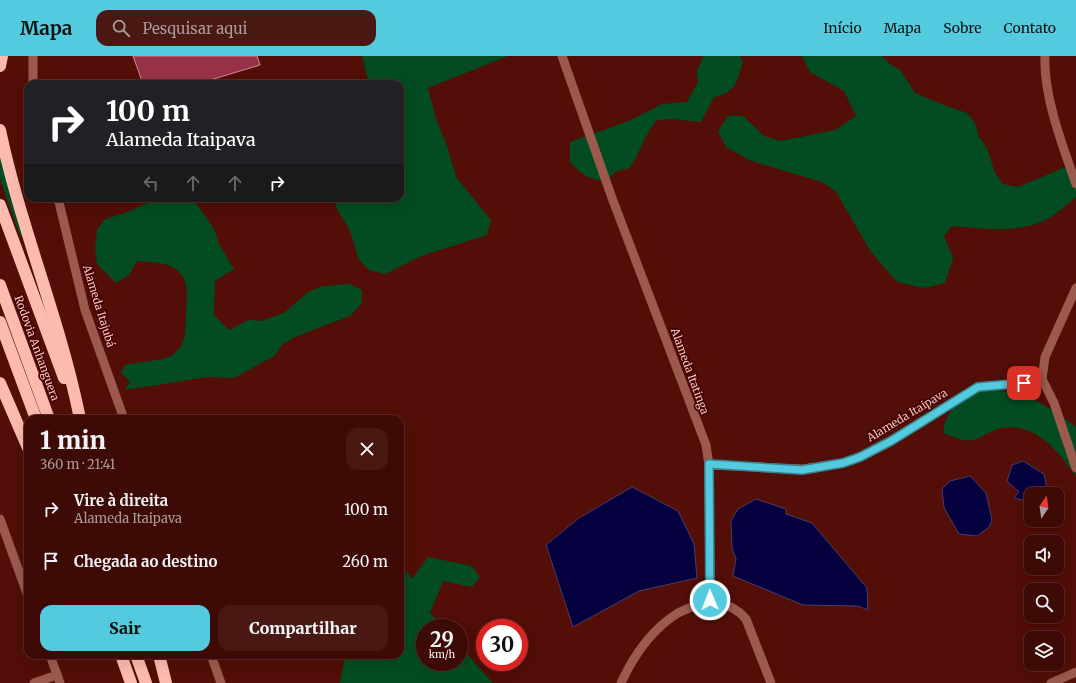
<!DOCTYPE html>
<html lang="pt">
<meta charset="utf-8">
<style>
body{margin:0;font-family:Merriweather,serif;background:#491813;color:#f1f3f6;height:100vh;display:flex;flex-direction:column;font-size:15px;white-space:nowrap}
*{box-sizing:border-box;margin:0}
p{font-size:13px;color:#ad9a9a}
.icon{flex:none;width:22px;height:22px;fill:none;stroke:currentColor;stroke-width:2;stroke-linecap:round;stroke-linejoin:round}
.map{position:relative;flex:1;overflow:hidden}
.side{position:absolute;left:24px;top:359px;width:380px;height:244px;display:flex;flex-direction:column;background:#3e0a05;border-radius:12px;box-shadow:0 4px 16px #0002,0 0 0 1px #572b27}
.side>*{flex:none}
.banner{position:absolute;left:24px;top:24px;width:380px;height:122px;border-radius:12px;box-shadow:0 4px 16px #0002,0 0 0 1px #572b27;background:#202124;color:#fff;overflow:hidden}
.needle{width:26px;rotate:13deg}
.buttons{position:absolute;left:1024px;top:431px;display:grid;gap:8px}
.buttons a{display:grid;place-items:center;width:40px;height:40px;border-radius:8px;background:#3e0a05;box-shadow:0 4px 16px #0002,0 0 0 1px #572b27;font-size:20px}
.speed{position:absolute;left:416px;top:563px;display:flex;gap:8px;font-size:20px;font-weight:700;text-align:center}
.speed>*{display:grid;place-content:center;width:52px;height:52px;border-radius:50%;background:#3e0a05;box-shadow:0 4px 16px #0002,0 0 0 1px #572b27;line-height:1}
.speed small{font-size:10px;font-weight:400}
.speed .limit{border:6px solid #d22;background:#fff;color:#111}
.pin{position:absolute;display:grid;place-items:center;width:34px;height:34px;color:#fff;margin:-17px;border-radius:8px;box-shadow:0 2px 6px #0006}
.me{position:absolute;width:44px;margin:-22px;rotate:359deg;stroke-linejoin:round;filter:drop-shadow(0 0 3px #0008)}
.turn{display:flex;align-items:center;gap:14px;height:84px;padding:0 16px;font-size:18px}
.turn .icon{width:52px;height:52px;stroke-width:2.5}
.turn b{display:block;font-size:28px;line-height:34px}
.lanes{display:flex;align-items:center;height:38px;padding:0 16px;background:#0003;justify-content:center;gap:20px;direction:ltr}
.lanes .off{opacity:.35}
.round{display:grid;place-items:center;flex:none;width:42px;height:42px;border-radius:12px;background:#491813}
.head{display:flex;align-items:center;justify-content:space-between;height:68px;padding:0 16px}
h1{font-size:24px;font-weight:800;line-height:30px}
.action{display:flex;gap:8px;margin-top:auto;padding:8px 16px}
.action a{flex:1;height:46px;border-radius:12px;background:#54cade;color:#111;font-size:16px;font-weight:800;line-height:46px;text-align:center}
.action a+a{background:#491813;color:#f1f3f6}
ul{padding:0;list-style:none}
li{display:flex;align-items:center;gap:12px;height:52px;padding:0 16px}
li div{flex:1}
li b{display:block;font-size:15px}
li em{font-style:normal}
header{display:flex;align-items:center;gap:24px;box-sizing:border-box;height:56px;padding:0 20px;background:#54cade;color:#111}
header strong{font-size:19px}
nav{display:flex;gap:22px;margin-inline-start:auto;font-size:14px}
.search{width:280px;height:36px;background:#491813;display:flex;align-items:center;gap:10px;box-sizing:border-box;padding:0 14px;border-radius:12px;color:#ad9a9a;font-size:15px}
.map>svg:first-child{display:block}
.green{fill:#034c21}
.water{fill:#05013f;stroke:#4c3c65}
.building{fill:#983249;stroke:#d88793}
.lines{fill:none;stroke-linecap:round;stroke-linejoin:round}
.minor{stroke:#9c5a4f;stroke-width:9}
.highway{stroke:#fdbbaf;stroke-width:12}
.route-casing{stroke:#378390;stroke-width:10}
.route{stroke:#54cade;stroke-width:7}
.labels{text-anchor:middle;stroke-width:3.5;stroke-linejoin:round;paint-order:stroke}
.street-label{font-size:11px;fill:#f2c7bf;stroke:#460100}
</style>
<header>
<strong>Mapa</strong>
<div class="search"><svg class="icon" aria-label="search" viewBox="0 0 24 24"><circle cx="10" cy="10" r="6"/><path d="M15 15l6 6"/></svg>Pesquisar aqui</div>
<nav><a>Início</a><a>Mapa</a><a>Sobre</a><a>Contato</a></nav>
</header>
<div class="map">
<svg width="1076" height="627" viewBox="0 0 1076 627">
<rect width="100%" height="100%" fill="#520e07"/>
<g class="green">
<polygon points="362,0 508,0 428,32 436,63 446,87 456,121 491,164 487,179 421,200 385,218 369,214 359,204 350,175 337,153 333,142 400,142 400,28 369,28"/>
<path d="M704 0H740L743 5C738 24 736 37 714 41L701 66 670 63 657 64C645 78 640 96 630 112L617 115 606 125C589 124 581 118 570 106V86L629 65 662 48 687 46 698 26 697 14Z"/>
<path d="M802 0H882L889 7 901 15 915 37 941 48 967 57 975 67 979 81 987 92 995 117 1003 128 1018 131 1063 112 1076 114V141C1069 147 1062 153 1054 159 1024 179 986 173 952 170L944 180 953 202 945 227 924 232 897 226 871 196 836 136 822 126 751 105 726 91 718 75 728 60H743L764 80 781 85 835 74 856 60 844 35 810 16Z"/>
<polygon points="0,97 24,179 20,180 0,123"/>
<path d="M159 142H193L214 173 219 188 234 213 215 225 214 259 229 274 248 264 261 265 284 257 308 236 323 230 350 228 362 234V247L350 260 295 281 282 289 274 300 234 322 208 321 125 334 130 326 121 317 125 309C134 307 165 304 171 300 188 289 185 273 186 256 187 239 190 222 174 212 165 206 148 206 137 205L129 219 116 227 97 208 95 192 97 174 105 163 125 157Z"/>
<path d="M990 332 1032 342 1058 358 1076 371V420C1058 395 1035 366 1001 372 991 374 985 380 976 383 966 387 953 381 943 377 947 349 964 339 990 332Z"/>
<polygon points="428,501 472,510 480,521 472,531 443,525 430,557 444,572 425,572 425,606 459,606 459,589 493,627 340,627 345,599 400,599 400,523 408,516 412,523"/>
</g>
<g class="water">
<polygon points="1023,405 1044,418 1048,438 1031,438 1031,446 1014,442 1019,436 1007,425 1012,409"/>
<polygon points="970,420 986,437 992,464 989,471 977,480 959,478 944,452 942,433 950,425"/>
<polygon points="632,431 678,455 694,488 697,522 639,535 573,571 546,489 579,462"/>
<polygon points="756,443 786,453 786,458 812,467 867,532 868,554 858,550 803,549 733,520 736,503 732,492 731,465 738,453"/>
</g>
<polygon class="building" points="133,0 257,0 260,9 207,25 209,28 143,28"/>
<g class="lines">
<g class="minor">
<polyline points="33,0 33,28"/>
<path d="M562 0 612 142 706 389 709 409 710 544C724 548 736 551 746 563L771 627"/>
<path d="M1045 0C1043 39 1063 91 1076 128"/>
<polyline points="58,142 85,254 124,363"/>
<polyline points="1042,323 1054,347 1076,412"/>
<polyline points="709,409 803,413 843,407 860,401 891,385 978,331 1024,327 1042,323 1045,301 1076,232"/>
<polyline points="0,463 28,540"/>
<polyline points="50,599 60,627"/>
<polyline points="211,599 221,627"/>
<polyline points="34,627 57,619"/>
<path d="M621 627C633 601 652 573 678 557 688 552 699 548 710 544"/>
<polyline points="1051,627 1076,616"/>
</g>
<g class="highway">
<polyline points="0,10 2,0"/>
<path d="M0 74C20 170 59 261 79 358"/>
<polyline points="0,149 64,322"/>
<polyline points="0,229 49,363"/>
<polyline points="0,266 36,363"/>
<polyline points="0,327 28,392"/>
<polyline points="121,599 131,627"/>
<polyline points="136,599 146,627"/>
<polyline points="159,599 166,627"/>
</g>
</g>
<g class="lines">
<defs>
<polyline id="route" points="710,544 709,408 802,414 843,407 860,401 891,385 978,331 1024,327"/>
</defs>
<use href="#route" class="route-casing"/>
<use href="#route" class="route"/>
</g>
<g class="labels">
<g class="street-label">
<text transform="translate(99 250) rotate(73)" y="4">Alameda Itajubá</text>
<text transform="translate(37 292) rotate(70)" y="4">Rodovia Anhanguera</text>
<text transform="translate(690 315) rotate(70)" y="4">Alameda Itatinga</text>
<text transform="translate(907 359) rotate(-31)" y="4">Alameda Itaipava</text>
</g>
</g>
</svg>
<div class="buttons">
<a><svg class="needle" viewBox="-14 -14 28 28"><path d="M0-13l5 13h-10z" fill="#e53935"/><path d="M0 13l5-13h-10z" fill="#ad9a9a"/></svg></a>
<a><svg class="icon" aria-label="sound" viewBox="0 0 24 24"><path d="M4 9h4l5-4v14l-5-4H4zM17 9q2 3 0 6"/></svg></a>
<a><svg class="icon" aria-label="search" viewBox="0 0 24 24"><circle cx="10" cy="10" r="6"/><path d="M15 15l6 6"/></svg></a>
<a><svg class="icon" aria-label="layers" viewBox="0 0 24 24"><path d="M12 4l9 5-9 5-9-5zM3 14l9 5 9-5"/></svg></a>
</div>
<div class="speed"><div>29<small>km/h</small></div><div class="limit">30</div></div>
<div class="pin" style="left:1024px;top:327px;background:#d93025"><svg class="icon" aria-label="arrive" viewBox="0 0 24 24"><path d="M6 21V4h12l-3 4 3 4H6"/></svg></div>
<svg class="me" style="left:710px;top:544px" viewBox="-20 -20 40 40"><circle r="17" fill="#54cade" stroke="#fff" stroke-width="3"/><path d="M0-11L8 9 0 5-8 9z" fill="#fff"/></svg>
<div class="banner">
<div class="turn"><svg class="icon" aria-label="right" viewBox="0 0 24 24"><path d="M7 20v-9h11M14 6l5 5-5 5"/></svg><div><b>100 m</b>Alameda Itaipava</div></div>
<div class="lanes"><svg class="icon off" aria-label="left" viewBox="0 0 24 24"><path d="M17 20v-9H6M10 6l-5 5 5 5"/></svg><svg class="icon off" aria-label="ahead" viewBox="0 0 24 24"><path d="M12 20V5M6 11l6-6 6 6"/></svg><svg class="icon off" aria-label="ahead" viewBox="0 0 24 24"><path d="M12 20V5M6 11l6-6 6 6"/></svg><svg class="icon" aria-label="right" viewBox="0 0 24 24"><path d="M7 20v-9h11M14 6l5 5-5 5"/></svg></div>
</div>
<section class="side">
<div class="head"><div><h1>1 min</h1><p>360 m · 21:41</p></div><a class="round"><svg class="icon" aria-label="close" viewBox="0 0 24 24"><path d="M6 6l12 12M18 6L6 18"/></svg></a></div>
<ul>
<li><svg class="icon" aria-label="right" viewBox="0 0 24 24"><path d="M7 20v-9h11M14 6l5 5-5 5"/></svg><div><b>Vire à direita</b><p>Alameda Itaipava</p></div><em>100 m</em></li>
<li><svg class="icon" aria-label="arrive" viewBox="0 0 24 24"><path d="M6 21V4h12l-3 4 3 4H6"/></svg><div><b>Chegada ao destino</b></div><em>260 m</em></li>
</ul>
<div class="action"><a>Sair</a><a>Compartilhar</a></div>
</section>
</div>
